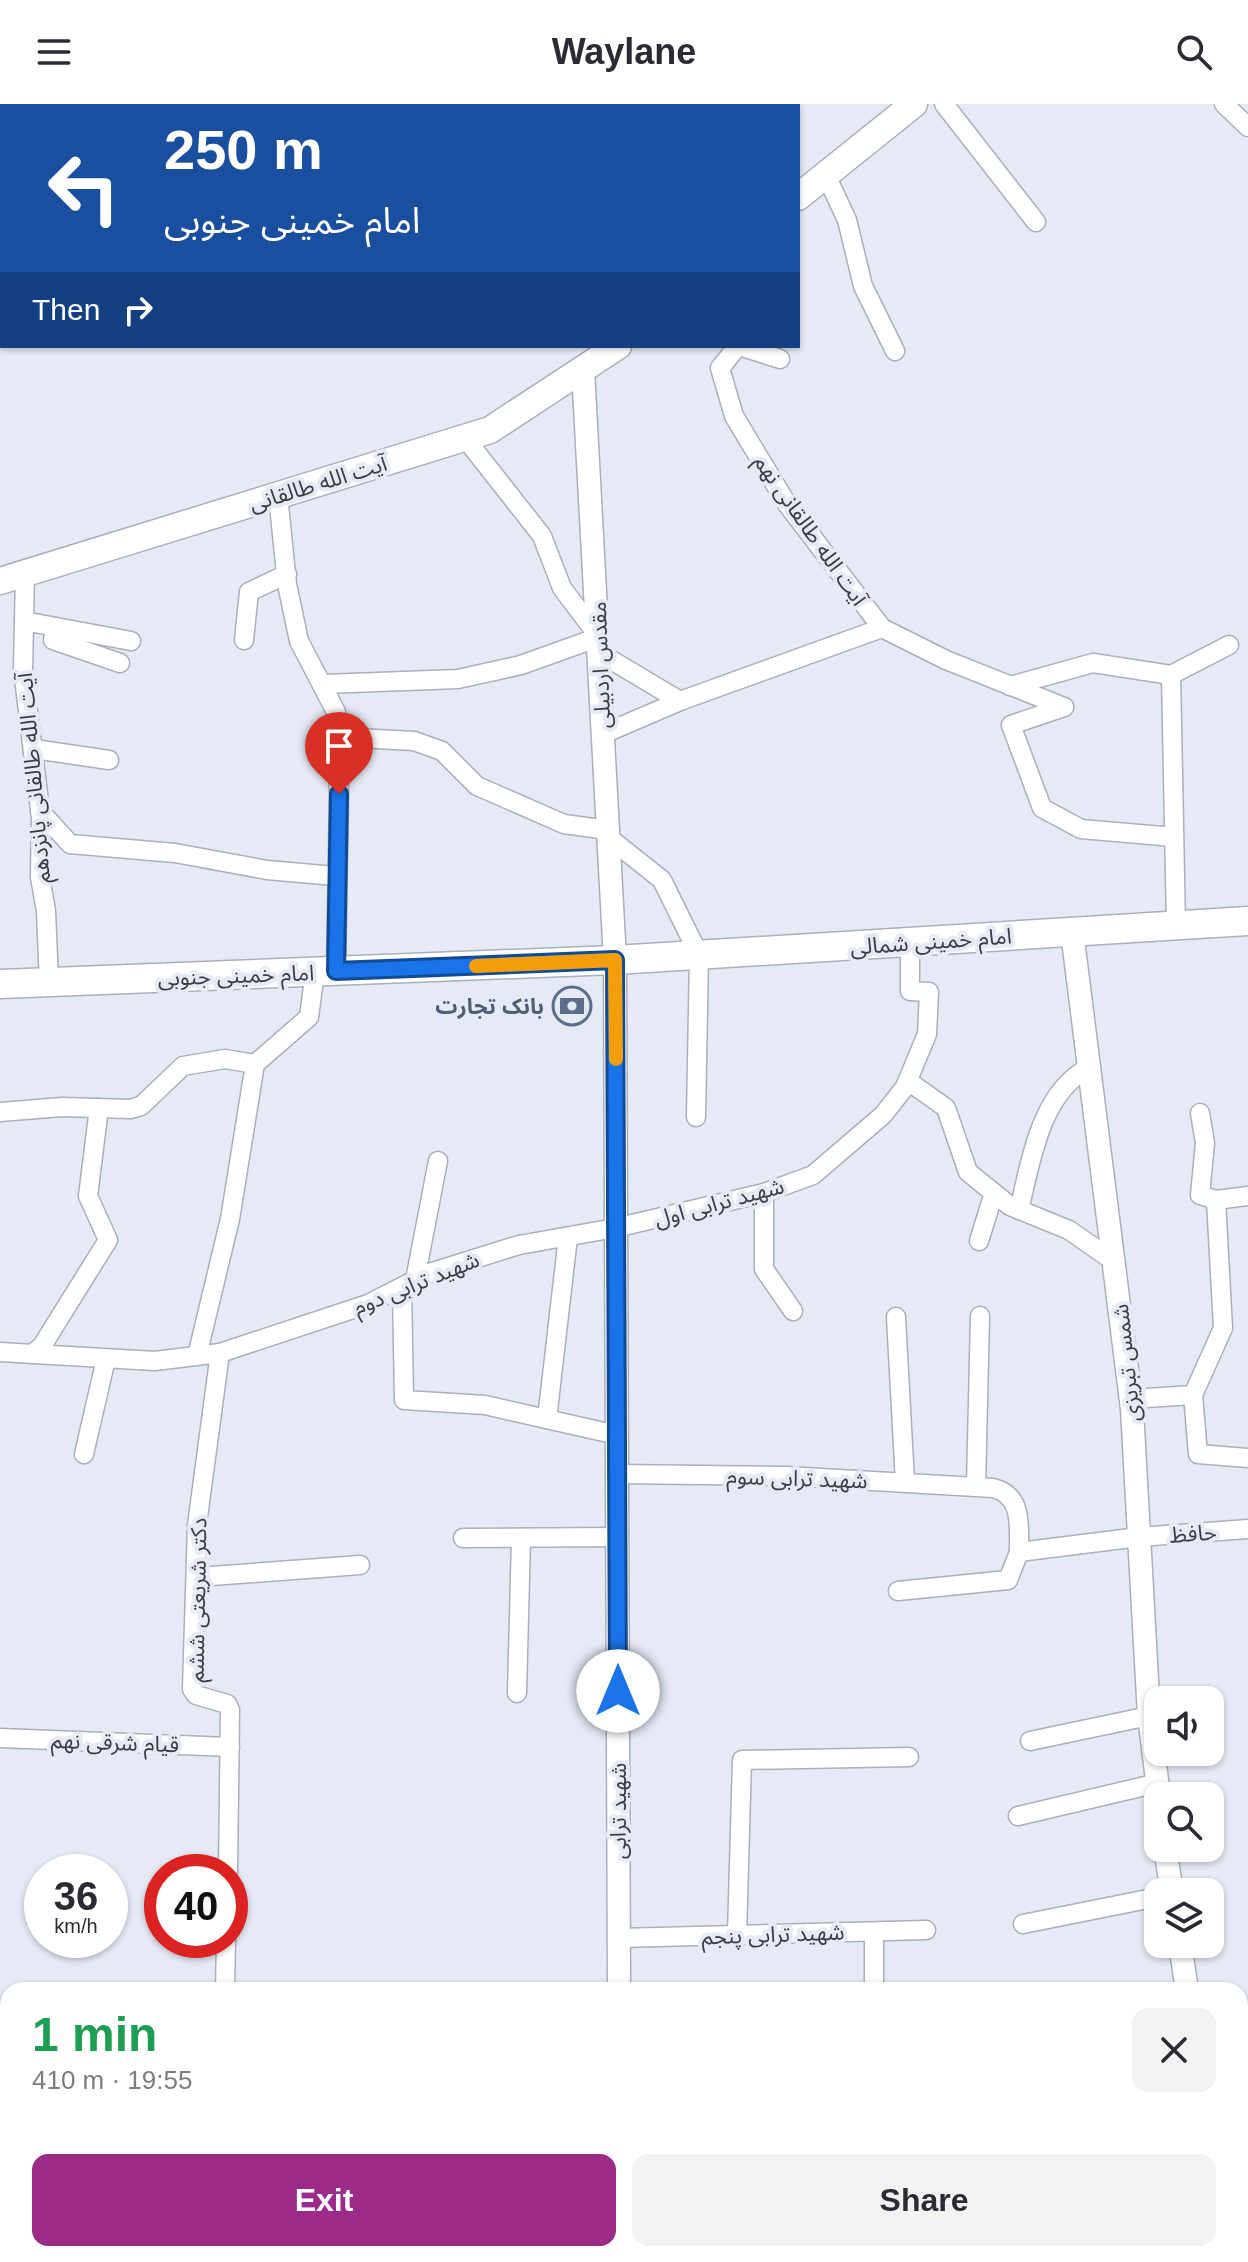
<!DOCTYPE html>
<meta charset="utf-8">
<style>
body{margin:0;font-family:Arial,"Noto Sans Arabic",sans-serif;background:#f2f2f3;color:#2b2b33;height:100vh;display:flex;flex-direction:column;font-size:30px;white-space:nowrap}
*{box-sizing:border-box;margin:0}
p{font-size:26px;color:#7c7c81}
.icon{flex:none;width:44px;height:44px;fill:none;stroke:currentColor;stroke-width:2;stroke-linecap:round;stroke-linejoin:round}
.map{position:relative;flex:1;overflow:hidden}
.sheet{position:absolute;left:0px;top:1878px;width:1248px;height:280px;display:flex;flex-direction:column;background:#fff;border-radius:24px 24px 0 0;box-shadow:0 2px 6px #0004}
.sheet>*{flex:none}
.top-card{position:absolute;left:0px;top:0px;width:800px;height:244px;box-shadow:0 2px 6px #0004;background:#1a4fa0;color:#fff;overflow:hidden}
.buttons{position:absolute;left:1144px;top:1582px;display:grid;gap:16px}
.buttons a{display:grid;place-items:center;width:80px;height:80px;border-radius:16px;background:#fff;box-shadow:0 2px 6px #0004;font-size:40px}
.speed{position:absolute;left:24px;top:1750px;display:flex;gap:16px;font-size:40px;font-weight:700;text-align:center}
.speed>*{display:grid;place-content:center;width:104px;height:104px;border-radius:50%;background:#fff;box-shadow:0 2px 6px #0004;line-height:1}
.speed small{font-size:20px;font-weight:400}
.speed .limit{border:12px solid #d22;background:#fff;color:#111}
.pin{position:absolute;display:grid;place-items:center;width:68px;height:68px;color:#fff;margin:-82px -34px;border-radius:50% 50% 50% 0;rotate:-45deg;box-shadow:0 0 8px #0007}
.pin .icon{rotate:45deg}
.me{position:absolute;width:88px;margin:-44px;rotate:0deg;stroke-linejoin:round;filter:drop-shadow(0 0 6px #0008)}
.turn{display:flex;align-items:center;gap:28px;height:168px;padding:0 32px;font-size:36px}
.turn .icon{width:104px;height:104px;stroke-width:2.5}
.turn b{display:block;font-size:56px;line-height:68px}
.then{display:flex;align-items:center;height:76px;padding:0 32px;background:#0003;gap:16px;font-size:30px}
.round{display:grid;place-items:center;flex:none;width:84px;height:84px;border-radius:16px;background:#f2f2f3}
.summary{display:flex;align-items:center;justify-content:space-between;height:136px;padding:0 32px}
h1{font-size:48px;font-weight:800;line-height:60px;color:#1e9e55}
.cta{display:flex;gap:16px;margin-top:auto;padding:16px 32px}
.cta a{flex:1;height:92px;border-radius:16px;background:#9b2a88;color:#fff;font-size:32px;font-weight:800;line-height:92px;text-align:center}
.cta a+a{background:#f2f2f3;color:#2b2b33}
header{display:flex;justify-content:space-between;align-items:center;height:104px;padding:0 32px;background:#fff;font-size:36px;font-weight:800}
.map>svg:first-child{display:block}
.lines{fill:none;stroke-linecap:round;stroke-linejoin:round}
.minor-casing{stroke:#aaafb9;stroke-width:21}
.tertiary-casing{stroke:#aaafb9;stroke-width:25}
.secondary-casing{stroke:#aaafb9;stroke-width:29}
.primary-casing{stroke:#aaafb9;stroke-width:31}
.minor{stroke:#fff;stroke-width:18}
.tertiary{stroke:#fff;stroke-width:22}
.secondary{stroke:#fff;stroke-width:26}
.primary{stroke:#fff;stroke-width:28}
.route-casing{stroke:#114b97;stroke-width:20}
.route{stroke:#1a73e8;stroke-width:14}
.slow{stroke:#f59e0b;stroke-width:14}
.labels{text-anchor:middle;stroke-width:8;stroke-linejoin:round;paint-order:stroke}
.street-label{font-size:22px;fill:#3b3d41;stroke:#e5eaf5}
.service-label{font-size:22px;font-weight:bold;fill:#4e5e75;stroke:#e5eaf5;text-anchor:end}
</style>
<header><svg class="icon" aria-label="menu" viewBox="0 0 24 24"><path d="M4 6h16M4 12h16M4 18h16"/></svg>Waylane<svg class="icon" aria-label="search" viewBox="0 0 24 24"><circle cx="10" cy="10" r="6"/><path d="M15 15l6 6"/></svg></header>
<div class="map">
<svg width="1248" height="2158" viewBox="0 0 1248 2158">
<rect width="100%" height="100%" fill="#e5eaf5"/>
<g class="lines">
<defs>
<g id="minor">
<polyline points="944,0 1036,118"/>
<polyline points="1224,0 1248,23"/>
<polyline points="826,71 847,116 863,182 895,247"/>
<polyline points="738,242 720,264 734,312 787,400 882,524"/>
<polyline points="739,242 780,255"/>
<polyline points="278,391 287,480 299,537 336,608 339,690 336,867"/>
<polyline points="25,469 23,566 41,714 40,773 46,807 49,879"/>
<polyline points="24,517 131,537"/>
<polyline points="56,523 53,536 120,559"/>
<polyline points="244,536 249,488 287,470"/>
<polyline points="598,548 680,597"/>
<polyline points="1171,571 1176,822"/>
<polyline points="324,580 458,575 521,561 599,533 562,484 542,432 465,334"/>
<polyline points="1010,582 1093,559 1171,571 1229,541"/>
<polyline points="1064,603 1011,621 1042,704 1081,725 1174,733"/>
<polyline points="603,630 680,597 882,524 946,556 1064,603"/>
<polyline points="339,633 414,637 442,647 477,682 564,720 608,726"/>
<polyline points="34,645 109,656"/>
<polyline points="40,707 70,740 175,749 267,766 335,772"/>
<polyline points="608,733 662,776 699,851 696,1013"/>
<polyline points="908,977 946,1004 968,1068 1010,1102 1069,1126 1115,1158"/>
<polyline points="0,1008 62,1003 130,1005 141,1002 183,962 225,955 255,960"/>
<polyline points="1200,1009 1205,1039 1200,1091 1216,1096 1248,1092"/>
<polyline points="764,1089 764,1165 793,1207"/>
<path d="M1019 1106C1031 1057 1040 990 1088 964"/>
<polyline points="979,1137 994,1089"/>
<polyline points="415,1176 438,1057"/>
<polyline points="402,1184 404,1296 485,1301 617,1331"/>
<polyline points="896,1213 905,1378"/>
<polyline points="0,1248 155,1257 220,1249 368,1200 429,1169 519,1141 615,1124 764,1089 813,1071 883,1011 905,983 927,930 929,888 910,887 910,838"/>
<polyline points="220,1249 197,1421 192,1585 196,1591 227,1600 230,1606 228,1768"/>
<polyline points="32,1250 42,1242 108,1136 88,1092 99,1004"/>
<polyline points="197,1252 230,1115 255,960 309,913 315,868"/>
<polyline points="1193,1291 1198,1350 1248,1354"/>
<polyline points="1131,1295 1193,1291 1223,1224 1216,1096"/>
<polyline points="547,1315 568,1133"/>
<polyline points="84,1350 106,1255"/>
<path d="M617 1370 787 1372 993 1384C1023 1391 1019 1422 1019 1448L1139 1433 1248 1425"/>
<polyline points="976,1382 980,1212"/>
<polyline points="463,1434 617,1433"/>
<polyline points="198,1473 360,1461"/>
<polyline points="898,1487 1008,1476 1019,1448"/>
<polyline points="517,1589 521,1434"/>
<polyline points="0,1634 230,1643"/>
<polyline points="1030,1637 1149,1612"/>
<polyline points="1018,1712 1158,1679"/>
<polyline points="1023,1820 1158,1793"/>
<polyline points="874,1828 874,1886"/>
<polyline points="737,1831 742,1656 909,1653"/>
<polyline points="619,1834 926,1826"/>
<polyline points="225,1886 226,1836"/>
<polyline points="655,2150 656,2158"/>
<polyline points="360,2158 360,2150"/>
</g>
<g id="tertiary">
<polyline points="583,266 615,856 619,1886"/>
<polyline points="1072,828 1132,1305 1149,1612 1159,1692"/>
<polyline points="1165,1744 1172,1788"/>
<polyline points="1180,1840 1187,1886"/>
<polyline points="804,2150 805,2158"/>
<polyline points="522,2158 523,2150"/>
</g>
<g id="secondary">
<polyline points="668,0 669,2"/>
<polyline points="734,0 736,2"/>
<polyline points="798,93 914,0"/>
<polyline points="0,477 490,326 618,242"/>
<polyline points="0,2104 8,2104"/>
<polyline points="1240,2142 1248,2142"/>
</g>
<polyline id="primary" points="0,880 615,856 1248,817"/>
</defs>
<use href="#minor" class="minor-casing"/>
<use href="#tertiary" class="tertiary-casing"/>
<use href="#secondary" class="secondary-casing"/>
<use href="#primary" class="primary-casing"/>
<use href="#minor" class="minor"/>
<use href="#tertiary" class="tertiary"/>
<use href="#secondary" class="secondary"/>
<use href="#primary" class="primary"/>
</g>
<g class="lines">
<defs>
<polyline id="route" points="339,690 336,867 615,856 618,1587"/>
</defs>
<use href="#route" class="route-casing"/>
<use href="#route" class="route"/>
<polyline class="slow" points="476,862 615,856 616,955"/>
</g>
<defs>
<symbol id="bank-ring" viewBox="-11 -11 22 22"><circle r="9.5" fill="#e5eaf5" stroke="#5c6f8a" stroke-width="1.5"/><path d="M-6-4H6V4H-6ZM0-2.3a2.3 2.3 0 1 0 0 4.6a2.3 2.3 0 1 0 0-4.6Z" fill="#5c6f8a"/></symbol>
</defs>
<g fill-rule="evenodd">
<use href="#bank-ring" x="550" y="880" width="44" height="44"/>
</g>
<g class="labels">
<g class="street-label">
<text transform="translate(318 379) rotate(-17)" y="8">آیت الله طالقانی</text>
<text transform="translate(811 426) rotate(55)" y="8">آیت الله طالقانی نهم</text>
<text transform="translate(600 561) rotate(-92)" y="8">مقدس اردبیلی</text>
<text transform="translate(33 674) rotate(-95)" y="8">آیت الله طالقانی پانزدهم</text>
<text transform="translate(931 837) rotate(-4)" y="8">امام خمینی شمالی</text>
<text transform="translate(236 871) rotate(-2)" y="8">امام خمینی جنوبی</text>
<text transform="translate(719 1098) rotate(-15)" y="8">شهید ترابی اول</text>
<text transform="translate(416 1179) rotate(-22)" y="8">شهید ترابی دوم</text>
<text transform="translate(1126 1259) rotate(-96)" y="8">شمس تبریزی</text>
<text transform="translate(797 1374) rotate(2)" y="8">شهید ترابی سوم</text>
<text transform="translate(1193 1429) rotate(-4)" y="8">حافظ</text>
<text transform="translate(197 1496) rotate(-89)" y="8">دکتر شریعتی ششم</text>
<text transform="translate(115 1638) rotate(2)" y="8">قیام شرقی نهم</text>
<text transform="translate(618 1707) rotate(-90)" y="8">شهید ترابی</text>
<text transform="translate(773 1830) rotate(-2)" y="8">شهید ترابی پنجم</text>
</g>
<g class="service-label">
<text x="544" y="910">بانک تجارت</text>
</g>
</g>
</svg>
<div class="buttons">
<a><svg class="icon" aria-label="sound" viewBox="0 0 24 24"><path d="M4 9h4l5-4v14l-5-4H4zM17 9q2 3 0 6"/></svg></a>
<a><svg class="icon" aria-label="search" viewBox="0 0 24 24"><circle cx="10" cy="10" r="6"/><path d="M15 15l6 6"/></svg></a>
<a><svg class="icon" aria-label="layers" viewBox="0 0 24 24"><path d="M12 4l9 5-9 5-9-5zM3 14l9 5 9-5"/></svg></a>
</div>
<div class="speed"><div>36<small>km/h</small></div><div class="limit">40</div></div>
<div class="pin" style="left:339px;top:690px;background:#d93025"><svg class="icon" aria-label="arrive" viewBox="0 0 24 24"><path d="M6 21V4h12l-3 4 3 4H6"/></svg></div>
<svg class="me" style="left:618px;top:1587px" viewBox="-20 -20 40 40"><circle r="19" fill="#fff"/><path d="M0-13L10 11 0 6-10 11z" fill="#1a73e8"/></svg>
<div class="top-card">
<div class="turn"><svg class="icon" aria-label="left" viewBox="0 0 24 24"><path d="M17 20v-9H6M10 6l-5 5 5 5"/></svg><div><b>250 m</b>امام خمینی جنوبی</div></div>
<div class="then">Then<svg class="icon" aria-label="right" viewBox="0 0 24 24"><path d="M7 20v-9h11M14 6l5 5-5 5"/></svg></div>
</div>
<section class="sheet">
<div class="summary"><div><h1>1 min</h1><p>410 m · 19:55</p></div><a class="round"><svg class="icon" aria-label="close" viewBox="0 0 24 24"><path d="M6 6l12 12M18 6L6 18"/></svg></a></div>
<div class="cta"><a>Exit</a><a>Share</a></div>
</section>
</div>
